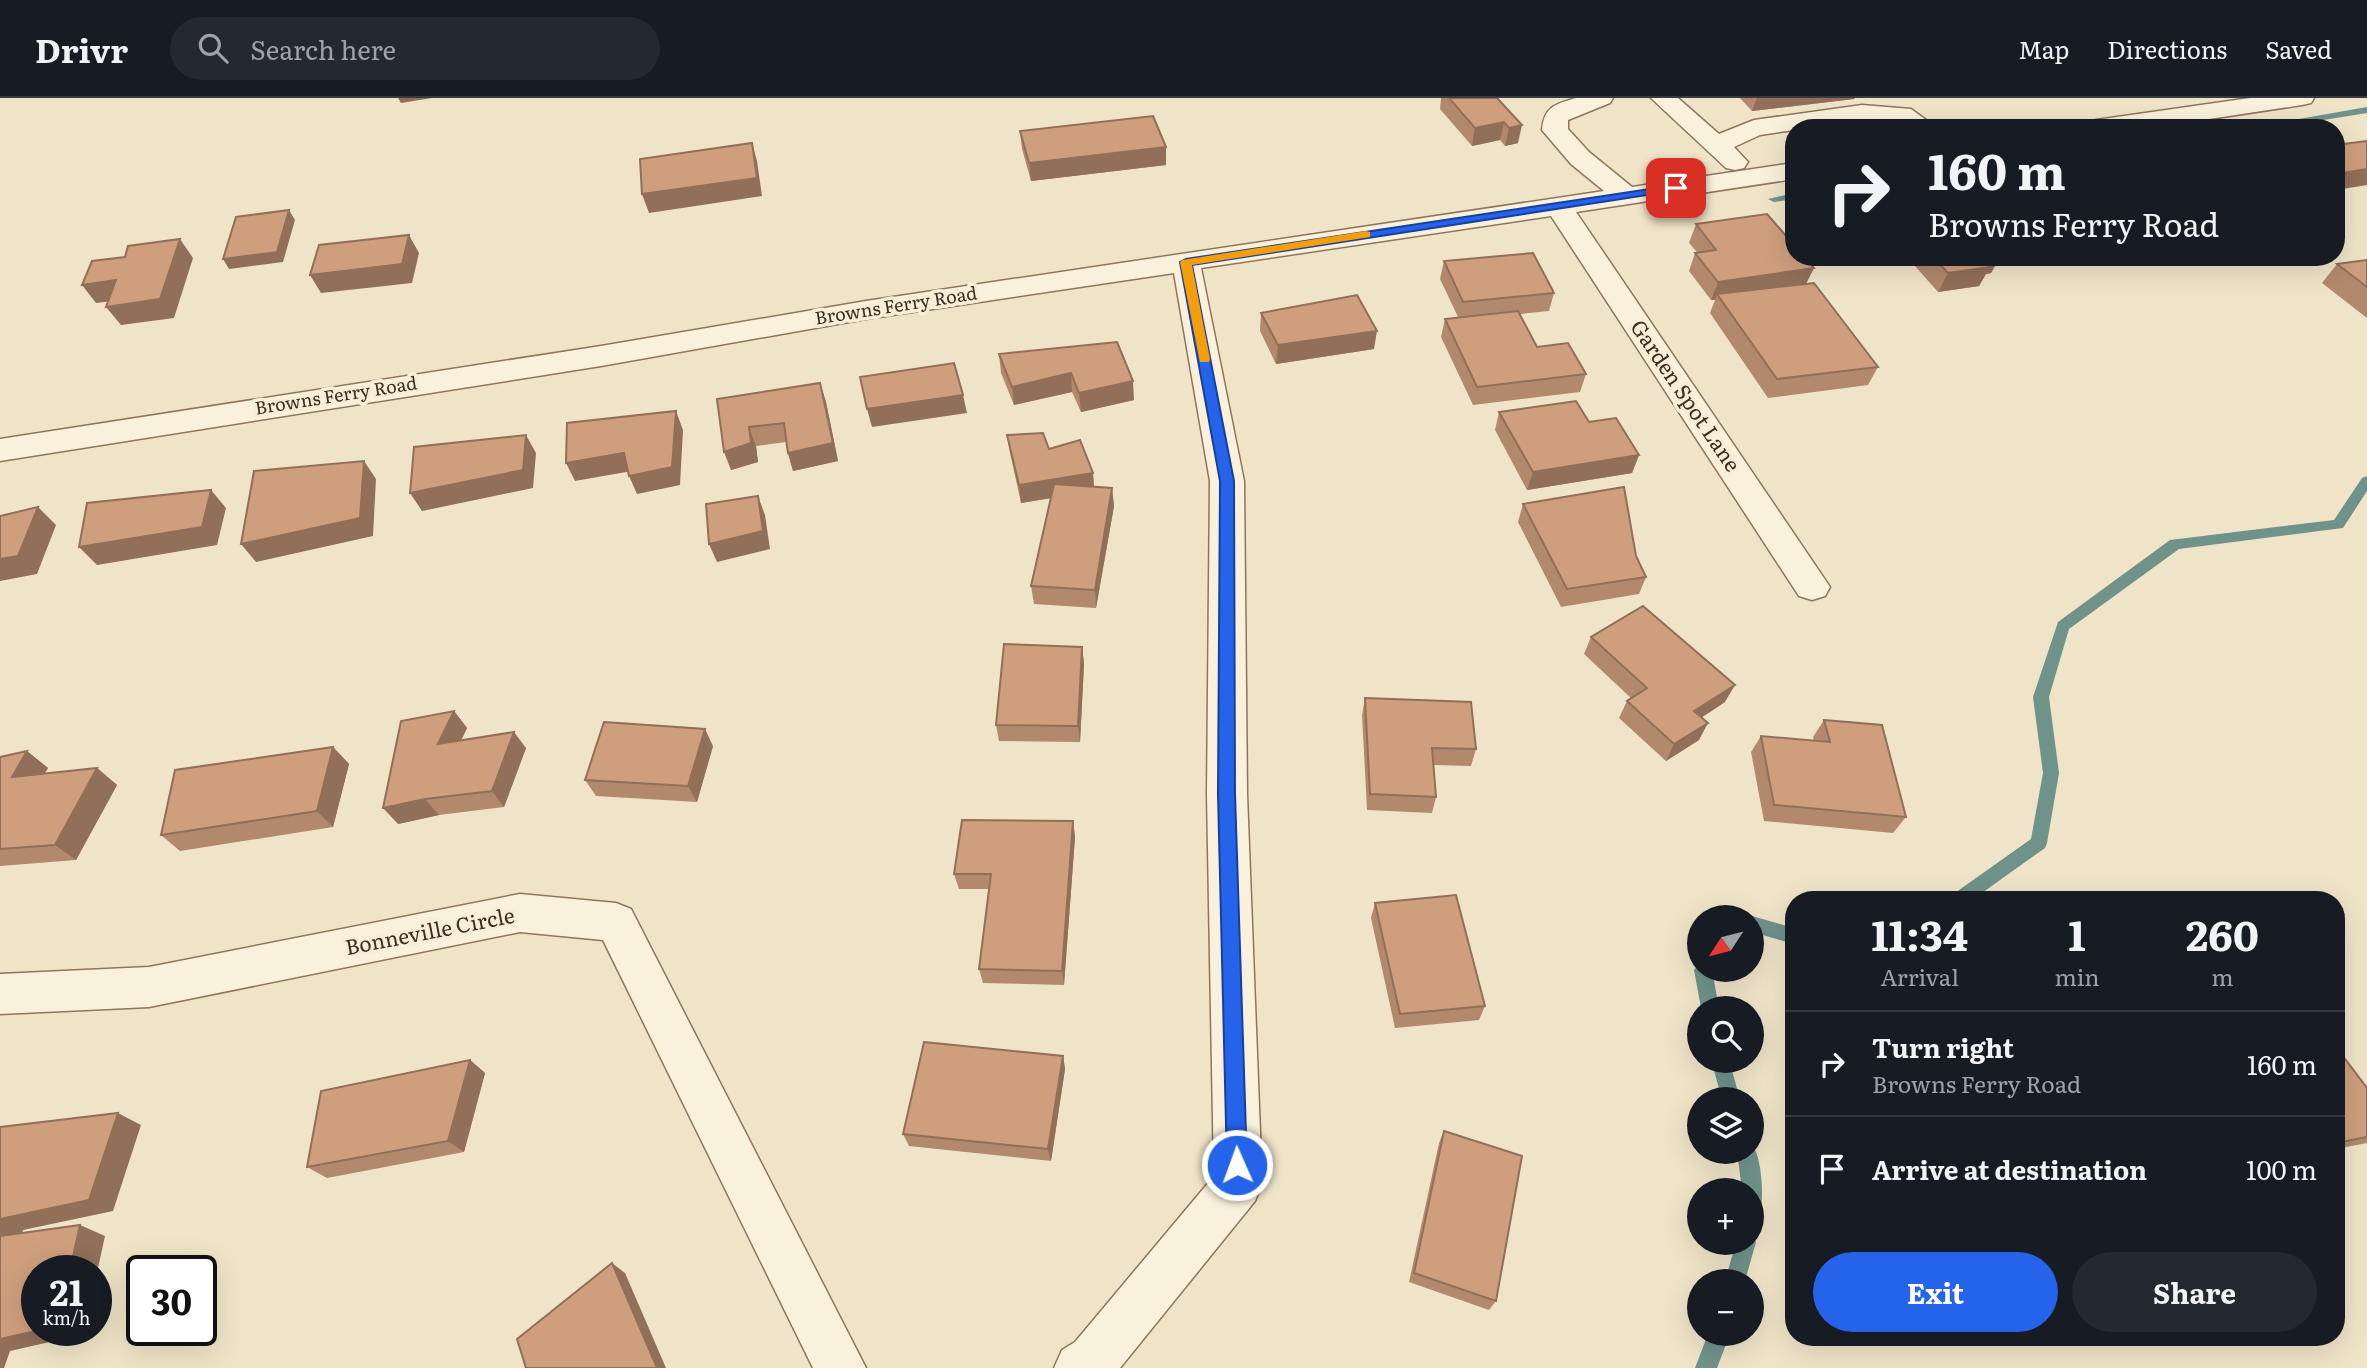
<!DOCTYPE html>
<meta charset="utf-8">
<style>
body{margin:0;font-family:Literata,serif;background:#242831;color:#f1f3f6;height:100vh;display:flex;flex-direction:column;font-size:26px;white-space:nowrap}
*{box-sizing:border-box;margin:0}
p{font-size:23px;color:#9ea1a6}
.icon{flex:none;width:38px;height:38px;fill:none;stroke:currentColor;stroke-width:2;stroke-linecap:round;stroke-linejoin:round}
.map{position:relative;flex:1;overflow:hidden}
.side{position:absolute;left:1785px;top:793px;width:560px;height:455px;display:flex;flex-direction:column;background:#171b24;border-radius:28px;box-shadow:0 7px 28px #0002}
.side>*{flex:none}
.guide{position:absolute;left:1785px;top:21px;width:560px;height:147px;border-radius:28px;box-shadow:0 7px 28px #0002;background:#171b24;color:#f1f3f6;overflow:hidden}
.needle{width:46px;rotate:234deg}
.fabs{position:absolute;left:1687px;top:807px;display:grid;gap:14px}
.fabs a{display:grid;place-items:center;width:77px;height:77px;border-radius:50%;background:#171b24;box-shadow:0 7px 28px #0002;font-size:35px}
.speed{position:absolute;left:21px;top:1157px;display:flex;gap:14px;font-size:35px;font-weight:700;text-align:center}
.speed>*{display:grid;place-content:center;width:91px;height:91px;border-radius:50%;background:#171b24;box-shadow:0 7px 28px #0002;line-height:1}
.speed small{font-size:18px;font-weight:400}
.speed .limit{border:4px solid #111;border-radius:10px;background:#fff;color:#111}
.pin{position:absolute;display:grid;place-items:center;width:60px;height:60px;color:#fff;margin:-30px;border-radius:14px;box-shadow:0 4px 10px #0006}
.me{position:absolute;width:77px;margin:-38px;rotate:358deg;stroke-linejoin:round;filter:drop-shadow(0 0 5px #0008)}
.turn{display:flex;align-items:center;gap:24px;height:147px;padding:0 28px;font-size:32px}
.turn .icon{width:91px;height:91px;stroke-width:2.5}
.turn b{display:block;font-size:49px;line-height:60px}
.eta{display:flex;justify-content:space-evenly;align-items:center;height:119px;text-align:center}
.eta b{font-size:42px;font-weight:700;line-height:49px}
.primary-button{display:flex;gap:14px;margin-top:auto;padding:14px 28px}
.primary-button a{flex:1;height:80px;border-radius:42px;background:#2563eb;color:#fff;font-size:28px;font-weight:700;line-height:80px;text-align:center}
.primary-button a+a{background:#242831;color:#f1f3f6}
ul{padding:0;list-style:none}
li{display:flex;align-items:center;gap:21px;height:105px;padding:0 28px;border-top:2px solid #363941}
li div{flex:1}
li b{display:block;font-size:26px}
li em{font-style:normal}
header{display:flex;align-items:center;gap:42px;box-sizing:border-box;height:98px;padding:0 35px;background:#171b24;border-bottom:2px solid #363941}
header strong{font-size:33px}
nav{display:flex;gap:38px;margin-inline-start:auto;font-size:24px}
.search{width:490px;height:63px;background:#242831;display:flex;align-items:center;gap:18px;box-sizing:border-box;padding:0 24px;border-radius:38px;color:#9ea1a6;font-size:26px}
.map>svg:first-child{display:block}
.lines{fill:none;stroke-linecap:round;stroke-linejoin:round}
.stream{fill:#6f938a;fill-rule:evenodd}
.minor-casing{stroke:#8d765c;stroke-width:3}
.minor{fill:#faf1dc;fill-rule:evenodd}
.wall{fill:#b2896c}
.shaded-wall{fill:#916f58}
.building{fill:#cf9f7d;stroke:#916f58;stroke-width:2}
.route{fill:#2563eb;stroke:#184099;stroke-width:2}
.slow{fill:#f59e0b}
.labels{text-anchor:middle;stroke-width:7;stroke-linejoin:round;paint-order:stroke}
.far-street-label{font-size:18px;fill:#3d2e20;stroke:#f7eed8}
.street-label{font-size:21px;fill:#3d2e20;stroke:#f7eed8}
</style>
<header>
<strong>Drivr</strong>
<div class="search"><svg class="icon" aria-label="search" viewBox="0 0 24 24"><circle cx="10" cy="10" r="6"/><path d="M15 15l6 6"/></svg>Search here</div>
<nav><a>Map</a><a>Directions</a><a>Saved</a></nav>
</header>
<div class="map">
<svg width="2367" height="1270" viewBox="0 0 2367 1270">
<rect width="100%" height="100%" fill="#f0e4c8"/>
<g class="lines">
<g class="stream">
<polygon points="2367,9 2367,15 2274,30 2248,30"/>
<polygon points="1794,95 1794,101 1774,104 1768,101"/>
<polygon points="2367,378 2367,393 2343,430 2179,451 2069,531 2049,599 2059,675 2047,745 2045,750 1972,802 1950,802 1952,797 2031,741 2043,675 2033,599 2058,524 2170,442 2334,422 2362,380"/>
<polygon points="1752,818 1794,830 1794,846 1752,834 1750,819"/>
<polygon points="1699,865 1699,872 1712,872 1719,910 1701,910 1694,872"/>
<polygon points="1711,962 1729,962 1740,1001 1722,1001"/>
<path d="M1752 1046C1762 1059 1765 1104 1759 1119L1752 1122V1092H1742L1737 1054H1752Z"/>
<polygon points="1752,1136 1756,1144 1745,1183 1725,1183 1736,1144 1752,1144"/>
<polygon points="1708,1236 1730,1236 1717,1270 1695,1270"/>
</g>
<defs>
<g id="minor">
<path d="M1576 0H1613L1610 5 1568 22V31L1589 54 1632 89 1794 65V81L1576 114 1830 489 1825 498 1812 502 1799 498 1551 118 1201 170 1244 383 1247 696 1262 1086 1255 1103 1120 1270H1054L1062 1252 1075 1244 1214 1078 1207 696 1210 383 1174 175 866 221 601 268 0 363V341L601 248 866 203 1604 93 1571 66 1542 32C1544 9 1555 6 1576 0Z"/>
<polygon points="1651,0 1678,0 1719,36 1754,22 1862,7 1911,11 1937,30 1906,30 1896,23 1862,23 1794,30 1794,32 1760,37 1734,49 1748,64 1744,70 1735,72 1726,70"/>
<polygon points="2250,0 2314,0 2311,5 2302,7 2150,30 2083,30 2087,25 2096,22"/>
<polygon points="520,796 616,805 631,811 866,1270 813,1270 603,842 520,834 149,909 0,916 0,876 149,869"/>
</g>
</defs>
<use href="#minor" class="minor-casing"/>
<use href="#minor" class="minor"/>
</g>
<g class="wall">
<polygon points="1441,0 1497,0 1518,45 1505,48 1500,42 1472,48 1440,11"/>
<polygon points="1740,0 1855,0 1854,1 1752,13"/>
<polygon points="1020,33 1166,67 1031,83 1022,51"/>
<polygon points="1696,126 1807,186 1878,269 1868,287 1768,300 1710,215 1715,202 1711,202 1689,173 1695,155 1697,154 1689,145"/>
<polygon points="1907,159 2000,159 1991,175 1986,176 1979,188 1938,194"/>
<polygon points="2367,162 2367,220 2322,185 2337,166"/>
<polygon points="1444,163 1554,195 1549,213 1520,216 1537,249 1586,276 1580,294 1473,307 1441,239 1445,221 1458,219 1440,181"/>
<polygon points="1261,215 1374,251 1276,266 1260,233"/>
<polygon points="1117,244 1134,302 1081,314 1072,294 1014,307 1001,275 999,256"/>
<polygon points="820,285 826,304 838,363 793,373 788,355 786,344 756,348 758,364 731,372 717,301"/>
<polygon points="1499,314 1589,324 1639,357 1632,375 1527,392 1495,332"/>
<polygon points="1007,337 1049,351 1093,375 1094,388 1112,390 1114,408 1096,510 1034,506 1031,488 1051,400 1021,405 1010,355"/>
<polygon points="1523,406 1636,458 1646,479 1639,496 1561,509 1518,424"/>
<polygon points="1591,539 1725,604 1701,620 1699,642 1666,663 1619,620 1627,603 1631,600 1584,556"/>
<polygon points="1082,549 1084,566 1080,644 999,643 996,627"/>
<polygon points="1365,600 1476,651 1471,668 1434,667 1436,699 1432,715 1367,712 1362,617"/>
<polygon points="454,613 467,630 461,642 526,650 504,709 439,717 398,726"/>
<polygon points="1824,622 1906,719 1893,735 1764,723 1751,654 1761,638 1814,643 1813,639"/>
<polygon points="713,648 697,704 596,698 585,682"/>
<polygon points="333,649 349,666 333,729 180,753 161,737"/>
<polygon points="27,653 48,670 44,676 97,670 117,687 76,762 0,768 0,659"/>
<polygon points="1073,723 1075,739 1064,887 983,885 979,871 989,791 959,791 954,776"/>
<polygon points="1375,805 1485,908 1479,922 1395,930 1371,820"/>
<polygon points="2336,949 2367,990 2367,1045 2336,1051"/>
<polygon points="1063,958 1065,971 1051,1063 909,1048 903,1036"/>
<polygon points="470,962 485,975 464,1054 327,1080 307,1069"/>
<polygon points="1444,1033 1496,1203 1489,1212 1409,1184 1439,1045"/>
</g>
<g class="shaded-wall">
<polygon points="398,0 432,0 401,5"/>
<polygon points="1757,0 1855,0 1854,1 1752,13"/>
<polygon points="1504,24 1500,42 1472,48 1475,30"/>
<polygon points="1522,27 1518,45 1505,48 1509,30"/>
<polygon points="752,45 757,63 762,98 649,115 642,96"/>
<polygon points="1166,49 1166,67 1031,83 1029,65"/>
<polygon points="2367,71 2367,87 2336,92 2336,76"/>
<polygon points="289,112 295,122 283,164 229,171 223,161"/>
<polygon points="409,137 419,155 412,185 321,195 310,177"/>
<polygon points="180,141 193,160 174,220 121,227 106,209"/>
<polygon points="1985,159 2000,159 1991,175 1986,176 1979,188 1938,194 1948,175 1980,160"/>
<polygon points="1814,170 1805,188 1717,196 1715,202 1711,202 1718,184"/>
<polygon points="116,182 130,201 96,205 82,187"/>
<polygon points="1377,233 1374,251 1276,266 1278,247"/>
<polygon points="1071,275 1072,294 1014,307 1012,289"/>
<polygon points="1133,283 1134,302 1081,314 1079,295"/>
<polygon points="820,285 826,304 838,363 793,373 788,355"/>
<polygon points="963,297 967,315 872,329 867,311"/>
<polygon points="676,313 683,332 680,387 637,396 629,378"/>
<polygon points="749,329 756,348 758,364 731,372 724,354"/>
<polygon points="526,337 536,355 533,390 422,413 410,395"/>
<polygon points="624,355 632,373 575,383 566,365"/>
<polygon points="1639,357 1632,375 1527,392 1533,374"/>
<polygon points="364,363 376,381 373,438 256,464 241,446"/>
<polygon points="1093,375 1094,393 1021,405 1019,387"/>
<polygon points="1112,390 1114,408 1096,510 1095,492"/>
<polygon points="211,392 226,410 217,447 97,467 79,449"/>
<polygon points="758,398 765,417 770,451 717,464 709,446"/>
<polygon points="38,409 56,427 37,476 0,483 0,461"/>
<polygon points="1082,549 1084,566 1080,644 1078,628"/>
<polygon points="1735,587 1725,604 1685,630 1694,613"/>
<polygon points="454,613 467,630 452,662 438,646"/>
<polygon points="1708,625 1699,642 1666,663 1674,646"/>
<polygon points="705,631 713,648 697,704 688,688"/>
<polygon points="514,634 526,650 504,709 492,693"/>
<polygon points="333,649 349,666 333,729 317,713"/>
<polygon points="27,653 48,670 33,695 12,679"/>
<polygon points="97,670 117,687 76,762 55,747"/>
<polygon points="425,701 439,717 398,726 383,710"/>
<polygon points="1073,723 1075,739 1064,887 1062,873"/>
<polygon points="1063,958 1065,971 1051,1063 1048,1051"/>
<polygon points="470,962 485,975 464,1054 448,1043"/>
<polygon points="118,1015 141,1027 113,1113 23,1132 18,1149 0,1142 0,1121"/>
<polygon points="80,1127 105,1138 96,1179 96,1172 70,1172"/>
<polygon points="612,1165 625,1175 666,1270 657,1270"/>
<polygon points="40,1232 86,1232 85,1236 10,1253 4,1270 0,1270 0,1241"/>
</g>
<g class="building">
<polygon points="1449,0 1497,0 1522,27 1509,30 1504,24 1475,30"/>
<polygon points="1153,18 1166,49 1029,65 1020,33"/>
<polygon points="2367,43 2367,71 2336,76 2336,47"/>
<polygon points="752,45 757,80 642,96 640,61"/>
<polygon points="289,112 277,154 223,161 236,119"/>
<polygon points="1767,116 1794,147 1794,159 1805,159 1814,170 1718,184 1695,155 1716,152 1696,126"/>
<polygon points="409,137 402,166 310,177 319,147"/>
<polygon points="180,141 160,201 106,209 116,182 82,187 92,163 125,159 128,148"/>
<polygon points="1533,155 1554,195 1463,204 1444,163"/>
<polygon points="1933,159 1985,159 1980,160 1990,169 1948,175"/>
<polygon points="2367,162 2367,189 2337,166"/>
<polygon points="1814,185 1878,269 1777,281 1717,196"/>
<polygon points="1357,197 1377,233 1278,247 1261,215"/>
<polygon points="1518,213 1537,249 1568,245 1586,276 1477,289 1445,221"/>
<polygon points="1117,244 1133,283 1079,295 1071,275 1012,289 999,256"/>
<polygon points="954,265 963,297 867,311 860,279"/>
<polygon points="820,285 833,345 788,355 784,325 749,329 751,345 724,354 717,301"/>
<polygon points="1576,303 1589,324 1616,320 1639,357 1533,374 1499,314"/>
<polygon points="676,313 672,369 629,378 624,355 566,365 567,325"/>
<polygon points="1043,335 1049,351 1080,342 1093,375 1019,387 1007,337"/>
<polygon points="526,337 523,372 410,395 414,349"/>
<polygon points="364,363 360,420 241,446 254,373"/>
<polygon points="1054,386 1112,390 1095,492 1031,488"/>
<polygon points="1624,389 1636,458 1646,479 1567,491 1523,406"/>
<polygon points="211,392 202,429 79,449 87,405"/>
<polygon points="758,398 763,433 709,446 706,406"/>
<polygon points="38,409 18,458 0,461 0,418"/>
<polygon points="1643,508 1735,587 1694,613 1708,625 1674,646 1627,603 1647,590 1591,539"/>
<polygon points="1004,546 1082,549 1078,628 996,627"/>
<polygon points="1365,600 1471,604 1476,651 1432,650 1436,699 1370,696"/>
<polygon points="454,613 438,646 514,634 492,693 425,701 383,710 401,623"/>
<polygon points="1824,622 1882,627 1906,719 1774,707 1761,638 1830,644"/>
<polygon points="604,624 705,631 688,688 585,682"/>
<polygon points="333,649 317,713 161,737 175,672"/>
<polygon points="27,653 12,679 97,670 55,747 0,751 0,659"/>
<polygon points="962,722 1073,723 1062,873 979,871 991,776 954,776"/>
<polygon points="1456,797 1485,908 1400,916 1375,805"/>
<polygon points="924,944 1063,958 1048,1051 903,1036"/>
<polygon points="2336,949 2367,990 2367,1039 2336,1045"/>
<polygon points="470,962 448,1043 307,1069 321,993"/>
<polygon points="118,1015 89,1102 0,1121 0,1029"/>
<polygon points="1444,1033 1522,1058 1496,1203 1414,1175"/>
<polygon points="80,1127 70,1172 37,1172 37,1232 40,1232 0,1241 0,1138"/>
<polygon points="612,1165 657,1270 526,1270 517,1241"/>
</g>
<polygon class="route" points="1676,87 1680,88 1680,92 1192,167 1234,383 1235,696 1247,1067 1244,1074 1237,1077 1230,1074 1227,1067 1218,696 1220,383 1180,164 1186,161"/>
<polygon class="slow" points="1366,133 1370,134 1370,139 1192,167 1210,261 1209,264 1200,264 1180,164 1182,162"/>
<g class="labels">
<g class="far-street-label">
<text transform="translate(896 208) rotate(-9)" y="6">Browns Ferry Road</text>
<text transform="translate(336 298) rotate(-9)" y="6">Browns Ferry Road</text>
</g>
<g class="street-label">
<text transform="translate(1685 298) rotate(56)" y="7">Garden Spot Lane</text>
<text transform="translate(430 834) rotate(-11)" y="7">Bonneville Circle</text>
</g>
</g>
</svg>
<div class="fabs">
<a><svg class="needle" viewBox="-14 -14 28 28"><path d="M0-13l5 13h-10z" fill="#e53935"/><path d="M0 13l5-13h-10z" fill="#9ea1a6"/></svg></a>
<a><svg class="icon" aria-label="search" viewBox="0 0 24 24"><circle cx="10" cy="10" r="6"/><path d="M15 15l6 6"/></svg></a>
<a><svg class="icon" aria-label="layers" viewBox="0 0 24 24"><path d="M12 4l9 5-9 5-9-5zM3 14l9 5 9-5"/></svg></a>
<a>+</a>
<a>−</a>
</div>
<div class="speed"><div>21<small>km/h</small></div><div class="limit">30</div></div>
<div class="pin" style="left:1676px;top:90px;background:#d93025"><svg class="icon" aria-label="arrive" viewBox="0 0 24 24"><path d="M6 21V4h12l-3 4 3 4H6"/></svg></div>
<svg class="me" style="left:1237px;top:1067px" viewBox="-20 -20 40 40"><circle r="17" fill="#2563eb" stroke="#fff" stroke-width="3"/><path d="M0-11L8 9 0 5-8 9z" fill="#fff"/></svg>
<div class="guide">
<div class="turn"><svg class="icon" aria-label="right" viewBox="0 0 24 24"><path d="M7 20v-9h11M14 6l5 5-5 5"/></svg><div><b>160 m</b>Browns Ferry Road</div></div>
</div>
<section class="side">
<div class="eta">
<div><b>11:34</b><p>Arrival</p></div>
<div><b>1</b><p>min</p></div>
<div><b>260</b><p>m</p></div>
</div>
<ul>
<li><svg class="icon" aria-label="right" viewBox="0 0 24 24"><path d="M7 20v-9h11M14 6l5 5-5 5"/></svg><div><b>Turn right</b><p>Browns Ferry Road</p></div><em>160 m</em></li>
<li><svg class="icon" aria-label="arrive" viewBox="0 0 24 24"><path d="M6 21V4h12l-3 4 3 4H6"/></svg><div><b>Arrive at destination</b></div><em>100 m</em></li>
</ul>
<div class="primary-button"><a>Exit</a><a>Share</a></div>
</section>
</div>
